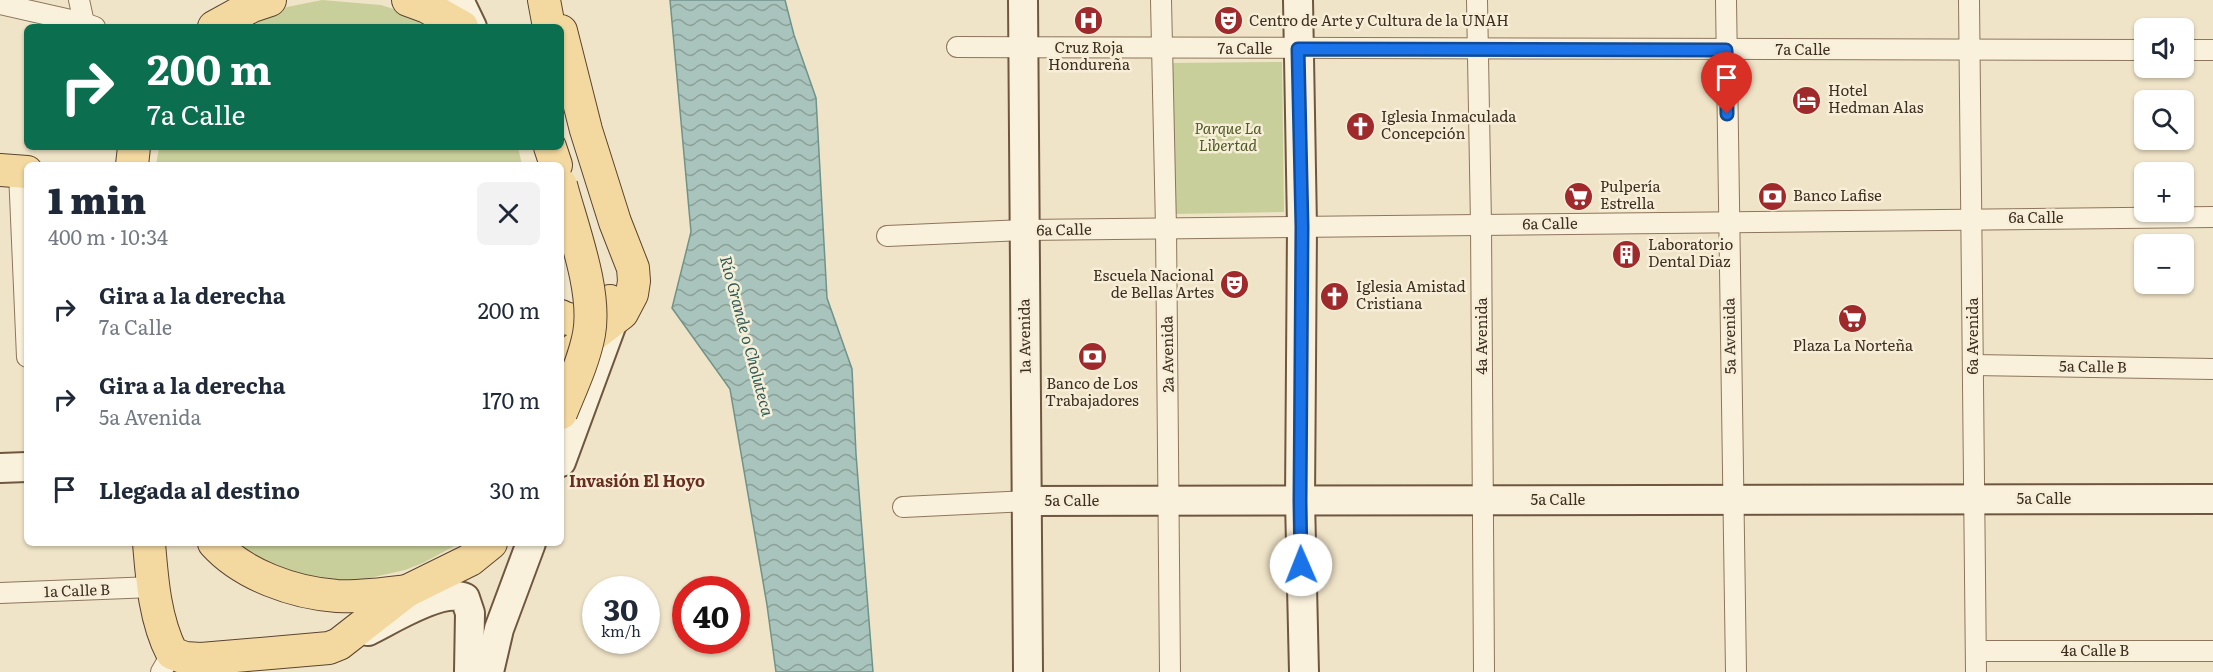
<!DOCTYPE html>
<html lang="es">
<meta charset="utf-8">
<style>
body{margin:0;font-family:Literata,serif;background:#f2f2f3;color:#1f2937;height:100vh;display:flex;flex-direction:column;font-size:22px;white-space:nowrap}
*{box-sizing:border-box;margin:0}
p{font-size:20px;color:#747a83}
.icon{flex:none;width:33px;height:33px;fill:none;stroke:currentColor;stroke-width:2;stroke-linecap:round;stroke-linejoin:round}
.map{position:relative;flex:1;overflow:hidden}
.details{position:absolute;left:24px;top:162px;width:540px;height:384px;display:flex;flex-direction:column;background:#fff;border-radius:9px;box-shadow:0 2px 4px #0004}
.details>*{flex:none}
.top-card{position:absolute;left:24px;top:24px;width:540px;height:126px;border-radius:9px;box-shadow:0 2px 4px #0004;background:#0b6e4f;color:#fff;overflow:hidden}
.fabs{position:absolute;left:2134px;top:18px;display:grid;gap:12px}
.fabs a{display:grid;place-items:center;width:60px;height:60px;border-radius:9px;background:#fff;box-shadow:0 2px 4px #0004;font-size:30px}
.speed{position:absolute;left:582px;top:576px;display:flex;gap:12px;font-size:30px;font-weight:700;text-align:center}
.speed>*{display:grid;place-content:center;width:78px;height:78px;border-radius:50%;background:#fff;box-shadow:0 2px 4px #0004;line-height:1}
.speed small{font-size:15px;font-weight:400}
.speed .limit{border:9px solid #d22;background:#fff;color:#111}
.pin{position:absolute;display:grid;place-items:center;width:51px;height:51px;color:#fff;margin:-62px -26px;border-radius:50% 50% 50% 0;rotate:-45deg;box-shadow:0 0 6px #0007}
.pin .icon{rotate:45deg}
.me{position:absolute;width:66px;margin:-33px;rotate:359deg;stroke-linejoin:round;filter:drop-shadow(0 0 4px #0008)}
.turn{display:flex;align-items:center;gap:21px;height:126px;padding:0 24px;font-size:27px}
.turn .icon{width:78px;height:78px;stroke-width:2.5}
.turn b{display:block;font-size:42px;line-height:51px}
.round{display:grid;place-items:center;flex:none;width:63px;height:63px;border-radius:9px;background:#f2f2f3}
.headline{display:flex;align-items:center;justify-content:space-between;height:102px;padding:0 24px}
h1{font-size:36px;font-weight:800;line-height:45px}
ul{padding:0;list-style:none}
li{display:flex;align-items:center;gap:18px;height:90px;padding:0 24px}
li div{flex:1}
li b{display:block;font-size:22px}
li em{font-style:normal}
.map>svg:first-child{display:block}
.park{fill:#c9cf9b}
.water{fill:url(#water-waves);stroke:#6f938a;stroke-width:1.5}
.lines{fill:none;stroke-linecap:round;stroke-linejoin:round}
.street-casing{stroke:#8d765c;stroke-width:22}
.secondary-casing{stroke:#6f573f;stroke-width:32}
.primary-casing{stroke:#5b4430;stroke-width:34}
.street{stroke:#faf1dc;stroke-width:20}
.secondary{stroke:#faf1dc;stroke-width:28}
.primary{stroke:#f3d9a0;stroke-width:32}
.primary-bridge-casing{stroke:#5b4430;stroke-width:34;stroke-linecap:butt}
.primary-bridge{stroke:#f3d9a0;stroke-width:32}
.route-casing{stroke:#114b97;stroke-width:15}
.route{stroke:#1a73e8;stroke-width:10}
.labels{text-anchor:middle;stroke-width:5;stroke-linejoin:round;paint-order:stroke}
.poi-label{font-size:15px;fill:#3d2e20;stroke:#f7eed8;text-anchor:start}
.street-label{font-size:15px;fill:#3d2e20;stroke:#f7eed8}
.park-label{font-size:15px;font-style:italic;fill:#4d5a26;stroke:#f7eed8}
.water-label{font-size:16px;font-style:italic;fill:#2f5d5a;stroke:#f7eed8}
.neighbourhood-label{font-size:16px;font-weight:bold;fill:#6b2e1e;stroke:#f7eed8}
</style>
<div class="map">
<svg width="2213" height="672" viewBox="0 0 2213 672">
<defs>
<pattern id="water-waves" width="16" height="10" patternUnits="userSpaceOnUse" patternTransform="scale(1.5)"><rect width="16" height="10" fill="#a9c4bc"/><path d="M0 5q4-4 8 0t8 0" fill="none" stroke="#8ba098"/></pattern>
</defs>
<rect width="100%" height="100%" fill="#f0e4c8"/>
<g class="park">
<polygon points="322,0 381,5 403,12 435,27 243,27 287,7"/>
<polygon points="1282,62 1284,212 1174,214 1172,63"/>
<polygon points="159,147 518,147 522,165 156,165"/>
<polygon points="222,543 460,543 423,563 405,570 365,579 348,581 307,579"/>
</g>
<polygon class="water" points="670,0 785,0 794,35 816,98 827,298 852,369 856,454 873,672 776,672 767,605 730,389 672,308 691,232"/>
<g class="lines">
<defs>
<g id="street">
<polyline points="79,0 84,23"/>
<polyline points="1161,0 1166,228 1170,672"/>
<polyline points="1477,0 1481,224 1484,672"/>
<polyline points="1726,0 1736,672"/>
<polyline points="1969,0 1976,672"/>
<polyline points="0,4 84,23 95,27"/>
<polyline points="957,47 2145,50"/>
<polyline points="2184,50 2213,50"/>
<polyline points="19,172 27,357"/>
<polyline points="887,236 1024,230 2213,217"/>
<polyline points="1973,365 2213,369"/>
<polyline points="903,507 1027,501"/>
<polyline points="0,593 153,587"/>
<polyline points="1976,651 2213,651"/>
<polyline points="161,672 172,653"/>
</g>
<g id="secondary">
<polyline points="459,0 472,27"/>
<polyline points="1023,0 1028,672"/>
<polyline points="1298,0 1302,227 1300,501 1304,672"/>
<polyline points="561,462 613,321"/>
<polyline points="0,468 27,467"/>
<polyline points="1027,501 2213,499"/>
<path d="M368 631C391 620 442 587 465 598L470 613 469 672"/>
<polyline points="489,672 499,629 531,543"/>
</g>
<g id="primary">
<polyline points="408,0 427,7 462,27"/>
<polyline points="544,0 549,27"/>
<polyline points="214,27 252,6 270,0"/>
<polyline points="561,31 586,130 615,222 633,268 634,281 632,294 622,313 561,360"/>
<polyline points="550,147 556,165"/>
<polyline points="132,165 134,147"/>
<polyline points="0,170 27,172"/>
<path d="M561 316C576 326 599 312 610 301"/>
<path d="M149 543C152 580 155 620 172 653L185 658 201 659 329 648 339 644 407 591 470 560 491 543"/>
<path d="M214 543C243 575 294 593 337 596 360 597 383 594 407 591"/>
</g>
</defs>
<use href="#street" class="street-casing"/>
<use href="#secondary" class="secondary-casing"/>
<use href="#primary" class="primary-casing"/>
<use href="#street" class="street"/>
<use href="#secondary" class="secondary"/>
<use href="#primary" class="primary"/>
<defs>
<path id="primary-bridge" d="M561 185C572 227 597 291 589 334 584 361 571 388 561 413"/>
</defs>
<use href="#primary-bridge" class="primary-bridge-casing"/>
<use href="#primary-bridge" class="primary-bridge"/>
</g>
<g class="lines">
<defs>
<polyline id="route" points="1301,565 1300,501 1302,227 1298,49 1726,50 1727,114"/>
</defs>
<use href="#route" class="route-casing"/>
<use href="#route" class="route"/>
</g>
<defs>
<symbol id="hospital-disc" viewBox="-11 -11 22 22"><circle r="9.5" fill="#9e2a2b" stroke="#f7eed8"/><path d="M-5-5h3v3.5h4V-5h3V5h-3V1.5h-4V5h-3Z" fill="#fff"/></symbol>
<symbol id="theatre-disc" viewBox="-11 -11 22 22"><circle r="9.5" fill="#9e2a2b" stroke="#f7eed8"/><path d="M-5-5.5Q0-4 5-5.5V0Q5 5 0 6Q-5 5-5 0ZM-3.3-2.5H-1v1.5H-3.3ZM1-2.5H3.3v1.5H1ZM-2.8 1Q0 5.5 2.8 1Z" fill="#fff"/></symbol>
<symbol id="hotel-disc" viewBox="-11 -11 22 22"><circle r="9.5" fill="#9e2a2b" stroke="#f7eed8"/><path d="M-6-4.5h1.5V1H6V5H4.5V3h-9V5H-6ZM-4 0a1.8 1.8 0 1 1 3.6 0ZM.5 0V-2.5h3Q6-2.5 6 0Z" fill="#fff"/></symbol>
<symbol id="church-disc" viewBox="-11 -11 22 22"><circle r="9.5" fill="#9e2a2b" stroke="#f7eed8"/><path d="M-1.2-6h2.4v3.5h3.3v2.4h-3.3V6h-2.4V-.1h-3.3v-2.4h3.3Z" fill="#fff"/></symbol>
<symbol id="supermarket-disc" viewBox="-11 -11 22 22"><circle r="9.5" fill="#9e2a2b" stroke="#f7eed8"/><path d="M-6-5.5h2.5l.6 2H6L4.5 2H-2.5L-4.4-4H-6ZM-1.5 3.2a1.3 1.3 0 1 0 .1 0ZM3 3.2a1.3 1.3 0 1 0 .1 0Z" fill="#fff"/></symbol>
<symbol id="bank-disc" viewBox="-11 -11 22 22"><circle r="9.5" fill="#9e2a2b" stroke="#f7eed8"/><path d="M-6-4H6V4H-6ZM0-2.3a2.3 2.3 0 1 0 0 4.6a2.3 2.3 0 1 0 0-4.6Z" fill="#fff"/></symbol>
<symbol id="building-disc" viewBox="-11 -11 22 22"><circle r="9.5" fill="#9e2a2b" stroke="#f7eed8"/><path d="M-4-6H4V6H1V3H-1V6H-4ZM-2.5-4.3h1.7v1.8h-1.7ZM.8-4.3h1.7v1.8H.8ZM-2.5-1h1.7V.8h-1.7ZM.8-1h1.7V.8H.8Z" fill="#fff"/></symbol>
</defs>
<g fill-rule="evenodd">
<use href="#hospital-disc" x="1072" y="4" width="33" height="33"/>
<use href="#theatre-disc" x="1212" y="4" width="33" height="33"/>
<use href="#hotel-disc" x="1790" y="84" width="33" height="33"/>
<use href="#church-disc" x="1344" y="110" width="33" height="33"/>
<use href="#supermarket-disc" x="1562" y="180" width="33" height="33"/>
<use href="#bank-disc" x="1756" y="180" width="33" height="33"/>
<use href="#building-disc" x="1610" y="238" width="33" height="33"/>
<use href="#theatre-disc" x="1218" y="268" width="33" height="33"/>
<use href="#church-disc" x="1318" y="280" width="33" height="33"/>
<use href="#supermarket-disc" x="1836" y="302" width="33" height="33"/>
<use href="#bank-disc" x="1076" y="340" width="33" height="33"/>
</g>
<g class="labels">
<g class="poi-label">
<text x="1249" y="26">Centro de Arte y Cultura de la UNAH</text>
<text x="1089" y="53" text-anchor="middle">Cruz Roja<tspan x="1089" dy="17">Hondureña</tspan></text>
<text x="1828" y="96">Hotel<tspan x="1828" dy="17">Hedman Alas</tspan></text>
<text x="1381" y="122">Iglesia Inmaculada<tspan x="1381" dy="17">Concepción</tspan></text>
<text x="1600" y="192">Pulpería<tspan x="1600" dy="17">Estrella</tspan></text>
<text x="1793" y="201">Banco Lafise</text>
<text x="1648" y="250">Laboratorio<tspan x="1648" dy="17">Dental Diaz</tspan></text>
<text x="1214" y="281" text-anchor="end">Escuela Nacional<tspan x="1214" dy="17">de Bellas Artes</tspan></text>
<text x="1356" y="292">Iglesia Amistad<tspan x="1356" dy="17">Cristiana</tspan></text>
<text x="1853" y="351" text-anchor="middle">Plaza La Norteña</text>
<text x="1092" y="389" text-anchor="middle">Banco de Los<tspan x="1092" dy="17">Trabajadores</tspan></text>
</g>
<g class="street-label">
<text x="1245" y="54">7a Calle</text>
<text x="1803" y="55">7a Calle</text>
<text x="2036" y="223">6a Calle</text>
<text transform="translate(1550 224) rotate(-1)" y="5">6a Calle</text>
<text transform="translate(1064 230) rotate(-1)" y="5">6a Calle</text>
<text transform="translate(1025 336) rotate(-91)" y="5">1a Avenida</text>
<text transform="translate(1482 336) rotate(-90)" y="5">4a Avenida</text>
<text transform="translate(1730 336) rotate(-91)" y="5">5a Avenida</text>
<text transform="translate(1973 336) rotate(-90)" y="5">6a Avenida</text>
<text transform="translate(1168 354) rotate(-91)" y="5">2a Avenida</text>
<text transform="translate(2093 367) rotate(1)" y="5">5a Calle B</text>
<text x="2044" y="504">5a Calle</text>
<text x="1558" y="505">5a Calle</text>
<text x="1072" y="506">5a Calle</text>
<text transform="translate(77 591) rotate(-2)" y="5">1a Calle B</text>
<text x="2095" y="656">4a Calle B</text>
</g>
<g class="park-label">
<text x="1228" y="134">Parque La<tspan x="1228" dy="17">Libertad</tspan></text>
</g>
<g class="water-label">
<text transform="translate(747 336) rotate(75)" y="6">Río Grande o Choluteca</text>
</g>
<g class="neighbourhood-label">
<text x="637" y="487">Invasión El Hoyo</text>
</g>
</g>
</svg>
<div class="fabs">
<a><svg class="icon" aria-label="sound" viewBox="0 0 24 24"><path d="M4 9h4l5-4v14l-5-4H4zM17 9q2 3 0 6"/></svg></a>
<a><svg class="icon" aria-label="search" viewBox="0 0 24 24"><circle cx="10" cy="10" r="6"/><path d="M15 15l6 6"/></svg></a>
<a>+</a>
<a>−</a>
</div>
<div class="speed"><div>30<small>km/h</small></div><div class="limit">40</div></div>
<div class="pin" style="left:1727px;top:114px;background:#d93025"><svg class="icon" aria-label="arrive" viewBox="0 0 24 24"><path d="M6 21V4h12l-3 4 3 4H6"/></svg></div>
<svg class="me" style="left:1301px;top:565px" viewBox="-20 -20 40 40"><circle r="19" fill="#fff"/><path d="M0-13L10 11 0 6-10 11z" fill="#1a73e8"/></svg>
<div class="top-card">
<div class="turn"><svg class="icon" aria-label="right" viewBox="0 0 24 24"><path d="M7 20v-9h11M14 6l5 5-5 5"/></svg><div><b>200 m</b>7a Calle</div></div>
</div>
<section class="details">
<div class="headline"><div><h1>1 min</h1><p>400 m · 10:34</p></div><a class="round"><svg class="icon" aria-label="close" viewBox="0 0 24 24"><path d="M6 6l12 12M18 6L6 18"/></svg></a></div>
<ul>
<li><svg class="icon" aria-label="right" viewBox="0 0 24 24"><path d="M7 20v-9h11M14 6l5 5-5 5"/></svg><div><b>Gira a la derecha</b><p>7a Calle</p></div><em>200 m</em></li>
<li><svg class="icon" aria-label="right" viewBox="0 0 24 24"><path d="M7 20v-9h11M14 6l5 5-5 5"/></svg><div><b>Gira a la derecha</b><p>5a Avenida</p></div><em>170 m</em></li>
<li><svg class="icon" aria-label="arrive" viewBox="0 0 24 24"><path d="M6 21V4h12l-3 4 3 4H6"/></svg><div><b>Llegada al destino</b></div><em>30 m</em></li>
</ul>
</section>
</div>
